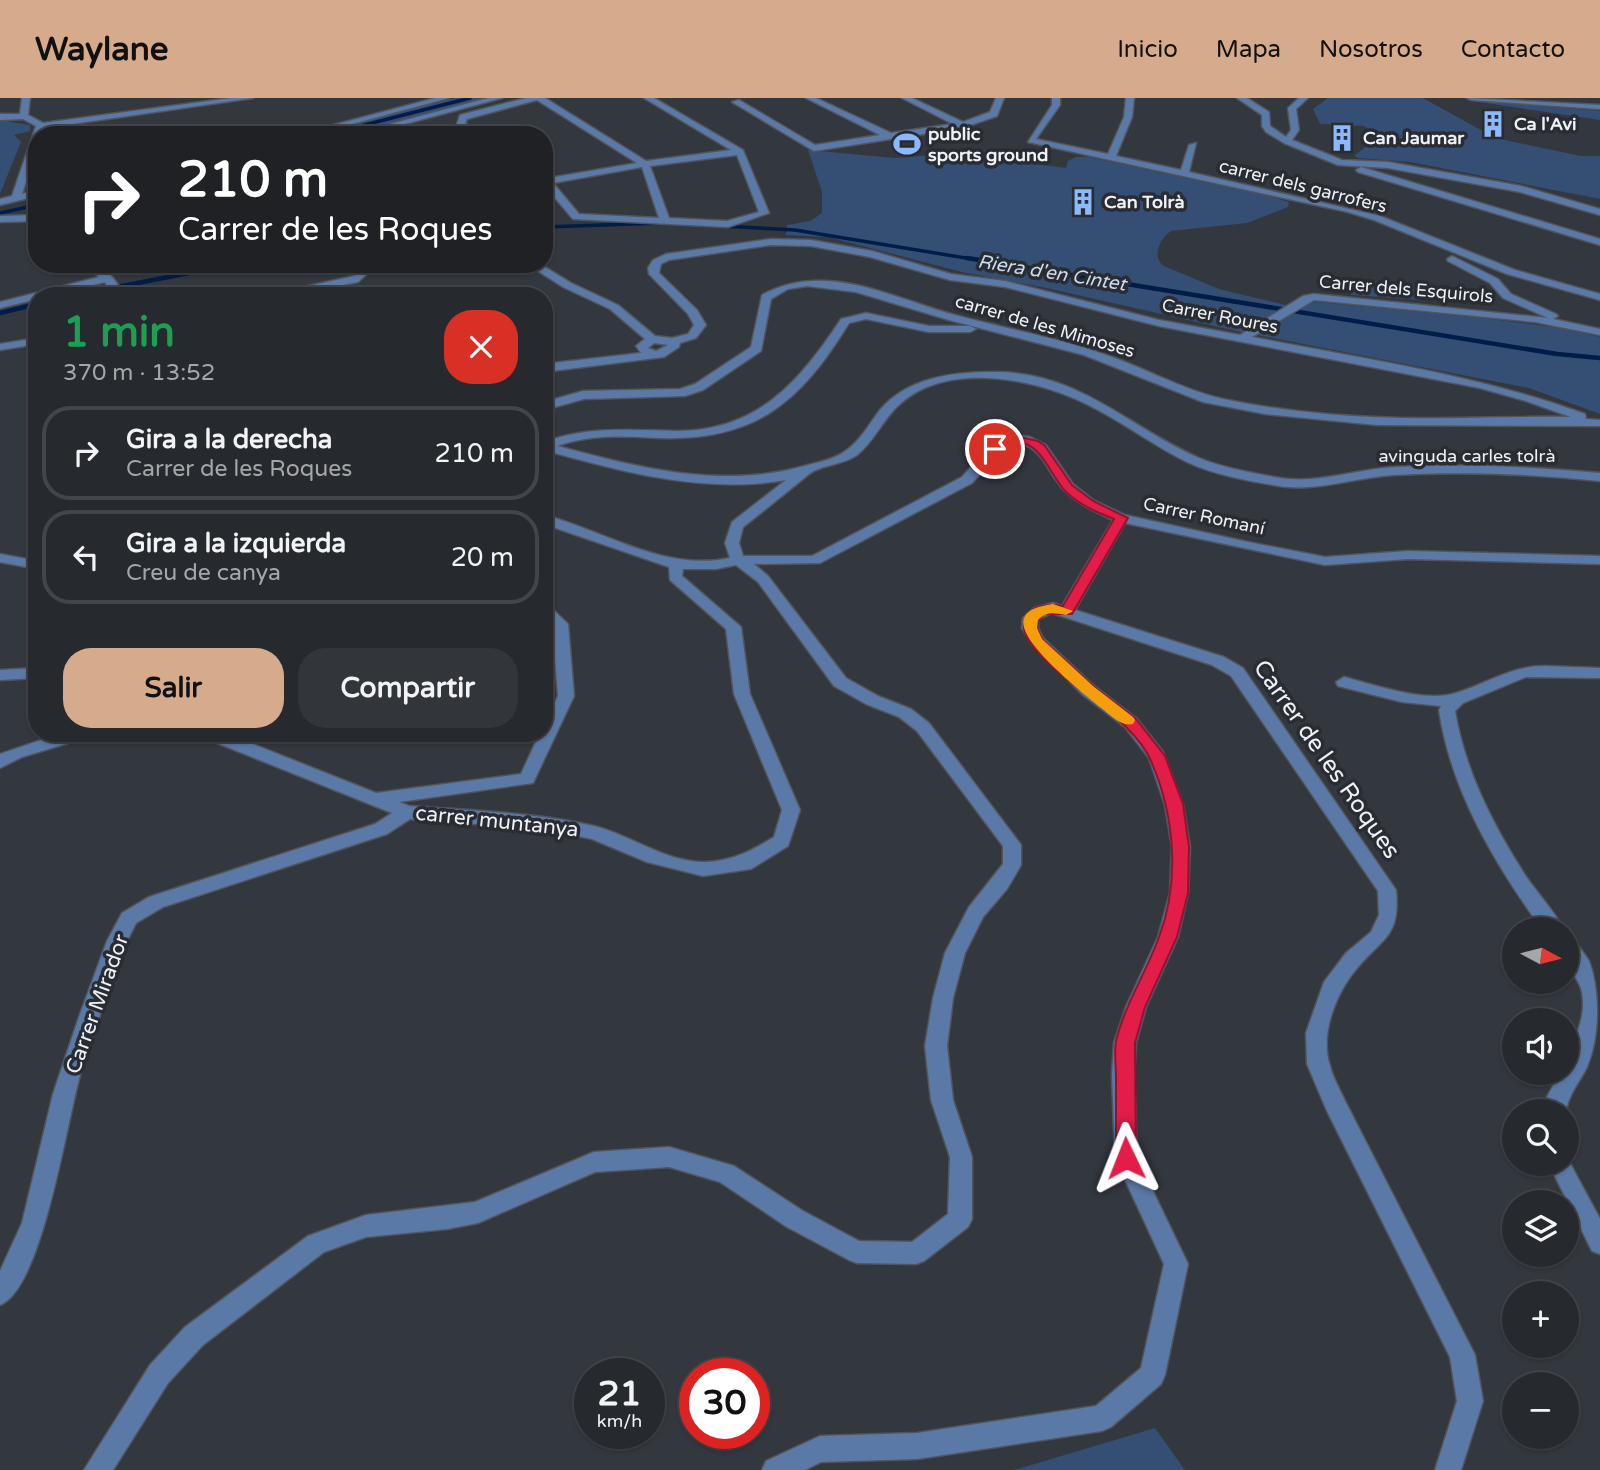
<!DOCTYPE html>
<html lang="es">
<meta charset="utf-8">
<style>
body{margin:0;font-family:"Varela Round",sans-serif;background:#32353a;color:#f1f3f6;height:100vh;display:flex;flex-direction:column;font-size:26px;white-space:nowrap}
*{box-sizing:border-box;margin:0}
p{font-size:23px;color:#a4a6aa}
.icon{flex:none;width:38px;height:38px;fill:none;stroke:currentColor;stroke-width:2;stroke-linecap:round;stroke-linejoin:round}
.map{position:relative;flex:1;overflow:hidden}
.details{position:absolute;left:28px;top:189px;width:525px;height:455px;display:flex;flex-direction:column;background:#26292e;border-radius:28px;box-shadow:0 2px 5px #0004,0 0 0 2px #42454a}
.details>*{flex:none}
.hud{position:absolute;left:28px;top:28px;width:525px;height:147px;border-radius:28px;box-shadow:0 2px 5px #0004,0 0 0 2px #42454a;background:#202124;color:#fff;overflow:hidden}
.needle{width:46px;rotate:97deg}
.buttons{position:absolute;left:1502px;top:819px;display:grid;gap:14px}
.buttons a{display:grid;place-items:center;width:77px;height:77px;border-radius:50%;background:#26292e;box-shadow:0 2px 5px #0004,0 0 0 2px #42454a;font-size:35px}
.speed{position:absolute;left:574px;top:1260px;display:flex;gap:14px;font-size:35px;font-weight:700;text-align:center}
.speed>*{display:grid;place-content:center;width:91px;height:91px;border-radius:50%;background:#26292e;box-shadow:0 2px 5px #0004,0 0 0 2px #42454a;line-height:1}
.speed small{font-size:18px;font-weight:400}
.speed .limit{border:10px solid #d22;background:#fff;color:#111}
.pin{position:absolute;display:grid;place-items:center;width:60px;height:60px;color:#fff;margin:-30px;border:4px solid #fff;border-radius:50%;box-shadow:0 2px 7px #0007}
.me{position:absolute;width:77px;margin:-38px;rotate:358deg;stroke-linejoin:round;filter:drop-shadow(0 0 5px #0008)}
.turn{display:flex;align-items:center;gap:24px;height:147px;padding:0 35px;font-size:32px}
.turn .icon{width:91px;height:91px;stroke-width:2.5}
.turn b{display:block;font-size:49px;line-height:60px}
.round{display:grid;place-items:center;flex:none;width:74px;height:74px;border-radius:28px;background:#32353a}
.summary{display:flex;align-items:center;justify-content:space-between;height:119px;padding:0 35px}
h1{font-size:42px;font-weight:700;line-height:52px;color:#1e9e55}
.action{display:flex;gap:14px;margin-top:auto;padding:14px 35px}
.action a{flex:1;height:80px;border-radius:28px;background:#d6ab8b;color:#111;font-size:28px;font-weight:700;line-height:80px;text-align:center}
.action a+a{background:#32353a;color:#f1f3f6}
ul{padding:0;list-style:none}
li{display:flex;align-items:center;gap:21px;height:94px;margin:0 14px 10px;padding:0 21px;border:4px solid #42454a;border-radius:28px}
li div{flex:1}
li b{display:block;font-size:26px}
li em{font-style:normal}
header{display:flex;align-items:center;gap:42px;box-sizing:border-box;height:98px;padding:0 35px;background:#d6ab8b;color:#111}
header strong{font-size:33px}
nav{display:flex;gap:38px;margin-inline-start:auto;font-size:24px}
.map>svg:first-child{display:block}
.green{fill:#344e74}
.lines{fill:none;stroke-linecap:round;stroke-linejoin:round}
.stream-far1{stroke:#001c49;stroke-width:3.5}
.stream{stroke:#001c49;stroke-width:4.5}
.minor-casing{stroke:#51555b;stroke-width:3}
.minor{fill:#5b79a6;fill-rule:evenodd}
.route{fill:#e11d48;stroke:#92132f;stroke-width:2}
.slow{fill:#f59e0b}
.labels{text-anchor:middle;stroke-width:7;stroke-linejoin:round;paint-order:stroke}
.far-poi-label{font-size:18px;font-weight:bold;fill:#eef1f5;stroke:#292d33;text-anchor:start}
.far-street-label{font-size:18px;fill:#eef1f5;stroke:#292d33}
.far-water-label{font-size:19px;font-style:italic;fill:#cedbed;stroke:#292d33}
.street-label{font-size:21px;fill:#eef1f5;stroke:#292d33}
.near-street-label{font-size:24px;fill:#eef1f5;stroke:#292d33}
</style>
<header>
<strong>Waylane</strong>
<nav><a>Inicio</a><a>Mapa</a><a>Nosotros</a><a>Contacto</a></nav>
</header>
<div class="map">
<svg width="1600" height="1372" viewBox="0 0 1600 1372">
<rect width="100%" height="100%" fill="#33373e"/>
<g class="green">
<polygon points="455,0 486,0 346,37 305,37"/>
<polygon points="1328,0 1423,0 1479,31 1505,42 1581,58 1600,58 1600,101 1410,64 1358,60 1354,58 1376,40 1376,36 1364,28 1320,26 1313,11"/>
<polygon points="1466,2 1600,13 1600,22"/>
<polygon points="0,22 30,27 30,33 14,37 21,44 0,96"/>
<path d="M808 52 895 60 991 52 1027 65 1066 70 1068 63 1076 59H1088L1262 96 1289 104 1288 109 1247 125 1171 133C1160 140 1151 159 1164 168L1219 191 1285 207 1317 204 1483 220 1560 230 1600 239V316L1529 290 1236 233 1051 191 962 174 828 139 786 137 787 127 810 123 822 115V94Z"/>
<polygon points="1348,181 1417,187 1421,202 1351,197"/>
<polygon points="1155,1330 1185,1372 1014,1372"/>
</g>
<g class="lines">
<g class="stream-far1">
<polyline points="325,37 470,0"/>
<polyline points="0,115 37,107"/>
<polyline points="720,128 795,132 978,162"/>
<polyline points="544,129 662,125"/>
</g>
<g class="stream">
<polyline points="967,160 1557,256 1600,260"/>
<polyline points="70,198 236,166"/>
<polyline points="0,215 37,206"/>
</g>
<defs>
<g id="minor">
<polygon points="22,0 30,0 28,17 43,25 231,0 253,0 44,30 41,37 37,37 37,51 22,96 37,92 37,98 0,107 0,101 12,98 36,28 23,21 0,22 0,16 20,16"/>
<polygon points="435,0 449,0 311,37 296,37"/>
<polygon points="488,0 502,0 364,37 349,37"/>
<path d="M526 0H545L646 63 731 52 644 0H654L743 52 769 115 728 129 573 121 544 87V77L549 80 637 65 537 2 467 21 465 25 482 37H472L457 26 460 17ZM737 57 759 114 727 123 669 120 650 68ZM642 69 659 120 579 116 553 85Z"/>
<polygon points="806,0 816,0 891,35 953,26 902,0 912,0 963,24 990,14 996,0 1004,0 997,18 962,30 814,53 732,4 739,2 815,47 880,37"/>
<polygon points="1052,0 1060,0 1060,7 1036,41 1108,56 1124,19 1126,0 1134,0 1132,19 1116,58 1181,72 1189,47 1196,45 1189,74 1380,118 1515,172 1600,196 1600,202 1507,176 1374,122 1348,114 1028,44 1052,7"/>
<polygon points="1237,0 1247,0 1269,14 1270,28 1286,39 1291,32 1288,10 1299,0 1308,0 1296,11 1299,32 1292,42 1342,62 1388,64 1521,88 1600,111 1600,117 1520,94 1388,70 1338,67 1284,45 1266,34 1262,28 1262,17"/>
<polygon points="1467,0 1600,7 1600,11 1471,2"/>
<polygon points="1361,69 1600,141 1600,147 1358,74 1356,72"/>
<polygon points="37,117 37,123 0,124 0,118"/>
<path d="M771 141 811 142 872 153 951 176 1005 183 1159 222 1240 237 1303 198 1314 196 1548 220 1503 200 1490 185 1448 163 1447 161 1452 158 1498 181 1511 196 1556 216 1558 218 1553 221 1600 231V237L1535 224 1314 202 1252 239C1364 261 1478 277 1585 316L1586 321 1600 322V328L1377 327 1265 316 1203 304 1084 257 949 222 856 194 807 188 788 191 771 201 761 253 703 292 685 298 584 301 544 312V304L583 293 680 291 695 286 751 249 762 197C825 162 892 200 955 217 1007 231 1059 240 1109 258 1147 271 1183 292 1223 301 1281 313 1341 319 1401 320 1458 321 1514 318 1571 319L1526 303 1480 290 1159 228 1005 189 950 182 870 159 811 148 771 147 669 162 661 166 659 175 697 212 706 227 696 240 680 245 679 249 664 259 544 274V266L641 255 636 248 645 241 610 211 563 189 527 166H540L571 185 618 207 655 238 672 240 688 236 694 227 688 216 649 176 648 170 653 162 666 156ZM654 245 668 247 656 253 648 250Z"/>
<path d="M85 166C104 166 117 181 123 198H112L105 184 50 198H37V201L0 210V204L99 179Z"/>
<polygon points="357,166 367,166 371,172 358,184 286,198 263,198 354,178 361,172"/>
<path d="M866 215 929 228H970L976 231 970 234H929L866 221 849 225C800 305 755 343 659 340 624 338 590 336 557 348 640 370 723 392 808 367 820 364 834 361 844 354 860 344 869 326 880 312 907 280 952 274 992 274 1079 273 1126 328 1199 360 1223 370 1253 375 1280 380 1318 386 1357 371 1395 369 1463 365 1532 369 1600 375V383C1532 376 1463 373 1394 377 1356 379 1318 394 1279 388 1250 383 1214 377 1187 364 1156 349 1127 327 1096 311 1044 282 951 261 901 305 883 320 875 343 857 357 843 367 820 367 809 376 787 394 765 412 743 429L739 445 743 458H812L962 379 990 348 1015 337 1030 339 1046 347 1073 386 1093 402 1125 417 1248 444 1325 459 1408 453 1600 458V466L1408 461 1325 467 1125 425 1075 512 1224 559 1243 570 1396 792C1400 838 1385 838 1358 869 1337 893 1319 935 1330 968 1333 980 1340 992 1345 1003L1475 1257 1483 1303 1461 1372H1435L1457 1303 1450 1259 1327 1013 1307 966 1306 935 1324 884 1346 855 1371 834 1379 817 1378 793 1231 578 1212 567 1052 515 1038 521V530L1043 540 1094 588 1137 621 1163 654 1183 707 1190 749 1188 795 1178 839 1146 909 1136 945 1134 977 1137 1060 1188 1166 1165 1277 1161 1286 1111 1329 1102 1333 917 1361 821 1364 805 1372H762L766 1363 820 1338 917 1335 1096 1308 1141 1270 1164 1166 1115 1060 1112 977 1114 945 1126 909 1158 839 1170 795 1172 749 1165 707 1149 660 1125 629 1082 596 1032 546 1022 530 1023 520 1034 510 1053 505 1062 508 1113 422C1096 414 1080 407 1066 394 1048 378 1044 348 1017 345L1000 354 972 385 820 465 754 466 768 478 846 580 878 598 911 611 929 625 1021 747V767L1007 791 983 819 965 855 953 900 947 948 953 1002 972 1059V1121L968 1129 924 1163 916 1166 857 1165 849 1162 787 1129 720 1084 669 1069 595 1074 478 1125 447 1131 366 1139 324 1154 203 1247 168 1285 113 1372H84L150 1267 185 1229 308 1138 366 1117 475 1104 594 1054 669 1049 734 1068 803 1113 859 1143 912 1144 948 1116 950 1059 931 1002 925 948 933 900 945 855 969 809 1003 766V748L917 633 899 619 866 606 834 588 758 484 736 467 716 471H683L682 478 741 529 750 596 800 712 788 748 751 771 703 778 647 764 592 741 545 731 410 721 387 736 163 809 136 825 127 843C111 887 94 930 81 974 67 1020 43 1190 0 1207V1173L22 1125 53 996 79 919 107 843 122 815 149 799 375 726 392 715 202 639 200 635H225L376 695 521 676 540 635H544V627L558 598 552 527 544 520V507L549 508 568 526 574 598 533 685 399 704 409 708C471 713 534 714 594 728 630 737 668 765 705 764 733 763 751 753 774 739L782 712 734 596 726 531 670 482 669 469 544 426V417C605 433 665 474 730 460L725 445 732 424 786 382C703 396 624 374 544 352V344C589 328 631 332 677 333 758 333 800 283 841 221Z"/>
<polygon points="37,240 37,246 0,252 0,246"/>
<polygon points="0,456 37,463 37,471 0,464"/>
<path d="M1544 568 1600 570V580L1526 579 1463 605 1455 613C1465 673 1493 727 1525 777 1537 795 1554 812 1563 831H1542C1495 766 1451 693 1439 612L1441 608 1402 604 1338 588 1336 584 1344 579C1375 587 1425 605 1456 595 1486 586 1511 568 1544 568Z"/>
<polygon points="37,570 37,580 0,582 0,572"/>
<polygon points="62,635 90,635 88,639 22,659 0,670 0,656"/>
<path d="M1566 840C1577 844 1583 854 1589 863 1600 893 1600 938 1587 969 1579 985 1569 995 1566 1013H1544L1547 999 1560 975H1566C1566 954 1583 931 1583 907 1584 882 1571 879 1566 862 1565 856 1566 847 1566 840Z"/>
<polygon points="1566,1058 1600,1121 1600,1156 1592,1153 1549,1066 1566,1066"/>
</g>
</defs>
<use href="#minor" class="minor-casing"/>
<use href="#minor" class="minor"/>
</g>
<path class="route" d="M1015 338 1038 343 1045 348 1072 387 1093 403 1128 420 1072 516H1044L1038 522 1037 530 1042 541 1093 588 1136 621 1165 658 1183 706 1189 749 1188 795 1177 839 1145 909 1135 945 1136 1060 1133 1066 1126 1069 1119 1066 1116 1060C1116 1033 1116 1007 1116 980 1116 968 1114 954 1116 943 1125 906 1146 875 1159 839 1180 783 1175 718 1151 663 1146 651 1134 637 1126 629 1098 601 1053 577 1030 544 1011 516 1038 503 1063 508L1114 421C1096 414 1080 407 1066 394 1051 380 1041 341 1015 345 1009 347 1001 352 995 354L989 351Z"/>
<path class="slow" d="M1053 506 1073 513 1066 517C1054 515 1047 513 1038 522L1037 530 1042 541 1093 588 1133 619 1135 622 1133 626C1120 629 1110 616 1100 609 1084 596 1015 542 1024 520 1029 509 1043 508 1053 506Z"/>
<defs>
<symbol id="building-bare" viewBox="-9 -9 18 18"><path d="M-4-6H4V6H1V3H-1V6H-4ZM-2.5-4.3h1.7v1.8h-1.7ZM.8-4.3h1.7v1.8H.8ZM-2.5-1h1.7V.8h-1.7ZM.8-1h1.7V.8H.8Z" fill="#8cb9fc" stroke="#292d33" stroke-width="2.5" paint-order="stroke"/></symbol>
<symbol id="stadium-bare" viewBox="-9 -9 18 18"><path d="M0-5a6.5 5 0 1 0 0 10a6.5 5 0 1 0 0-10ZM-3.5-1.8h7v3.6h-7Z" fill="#8cb9fc" stroke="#292d33" stroke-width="2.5" paint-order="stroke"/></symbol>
</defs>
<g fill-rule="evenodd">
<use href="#building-bare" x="1474" y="7" width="38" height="38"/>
<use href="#building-bare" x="1323" y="21" width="38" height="38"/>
<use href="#stadium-bare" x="888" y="27" width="38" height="38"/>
<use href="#building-bare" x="1064" y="85" width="38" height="38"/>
</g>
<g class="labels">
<g class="far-poi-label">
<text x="1514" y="32">Ca l'Avi</text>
<text x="928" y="42">public<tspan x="928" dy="21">sports ground</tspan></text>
<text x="1363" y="46">Can Jaumar</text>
<text x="1104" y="110">Can Tolrà</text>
</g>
<g class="far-street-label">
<text transform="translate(1303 88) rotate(14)" y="6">carrer dels garrofers</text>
<text transform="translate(1406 191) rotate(5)" y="6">Carrer dels Esquirols</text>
<text transform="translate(1220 218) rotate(11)" y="6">Carrer Roures</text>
<text transform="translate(1045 228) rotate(16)" y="6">carrer de les Mimoses</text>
<text x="1467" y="364">avinguda carles tolrà</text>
<text transform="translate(1204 418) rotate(12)" y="6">Carrer Romaní</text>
</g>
<g class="far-water-label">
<text transform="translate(1052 174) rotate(9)" y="7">Riera d'en Cintet</text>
</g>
<g class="street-label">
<text transform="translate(497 723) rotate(6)" y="7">carrer muntanya</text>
<text transform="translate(97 906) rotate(-70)" y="7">Carrer Mirador</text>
</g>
<g class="near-street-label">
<text transform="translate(1327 661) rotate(55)" y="8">Carrer de les Roques</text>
</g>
</g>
</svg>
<div class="buttons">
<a><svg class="needle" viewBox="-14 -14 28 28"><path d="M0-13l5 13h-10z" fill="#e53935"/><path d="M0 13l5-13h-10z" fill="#a4a6aa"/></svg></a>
<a><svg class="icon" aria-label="sound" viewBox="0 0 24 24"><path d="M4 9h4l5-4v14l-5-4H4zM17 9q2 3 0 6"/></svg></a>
<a><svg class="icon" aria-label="search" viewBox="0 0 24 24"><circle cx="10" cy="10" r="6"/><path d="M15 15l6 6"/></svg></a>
<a><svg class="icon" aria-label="layers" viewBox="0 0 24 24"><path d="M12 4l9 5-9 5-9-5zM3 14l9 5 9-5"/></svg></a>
<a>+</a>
<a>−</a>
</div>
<div class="speed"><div>21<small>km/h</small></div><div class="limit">30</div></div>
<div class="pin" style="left:995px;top:351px;background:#d93025"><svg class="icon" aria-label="arrive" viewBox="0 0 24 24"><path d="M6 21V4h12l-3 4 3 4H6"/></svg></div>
<svg class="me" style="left:1126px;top:1060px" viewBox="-20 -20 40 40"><path d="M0-17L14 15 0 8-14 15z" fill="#e11d48" stroke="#fff" stroke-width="4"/></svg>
<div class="hud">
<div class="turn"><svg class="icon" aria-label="right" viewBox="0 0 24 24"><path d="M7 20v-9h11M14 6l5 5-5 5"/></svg><div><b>210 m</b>Carrer de les Roques</div></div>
</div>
<section class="details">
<div class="summary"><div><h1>1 min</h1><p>370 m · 13:52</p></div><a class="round" style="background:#d93025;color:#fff"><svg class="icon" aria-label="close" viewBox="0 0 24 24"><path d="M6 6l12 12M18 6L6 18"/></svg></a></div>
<ul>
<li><svg class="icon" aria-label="right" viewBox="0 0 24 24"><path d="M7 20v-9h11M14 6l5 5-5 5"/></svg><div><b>Gira a la derecha</b><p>Carrer de les Roques</p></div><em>210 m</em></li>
<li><svg class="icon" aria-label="left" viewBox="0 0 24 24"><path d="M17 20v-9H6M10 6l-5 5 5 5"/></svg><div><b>Gira a la izquierda</b><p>Creu de canya</p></div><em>20 m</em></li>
</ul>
<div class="action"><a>Salir</a><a>Compartir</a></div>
</section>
</div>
